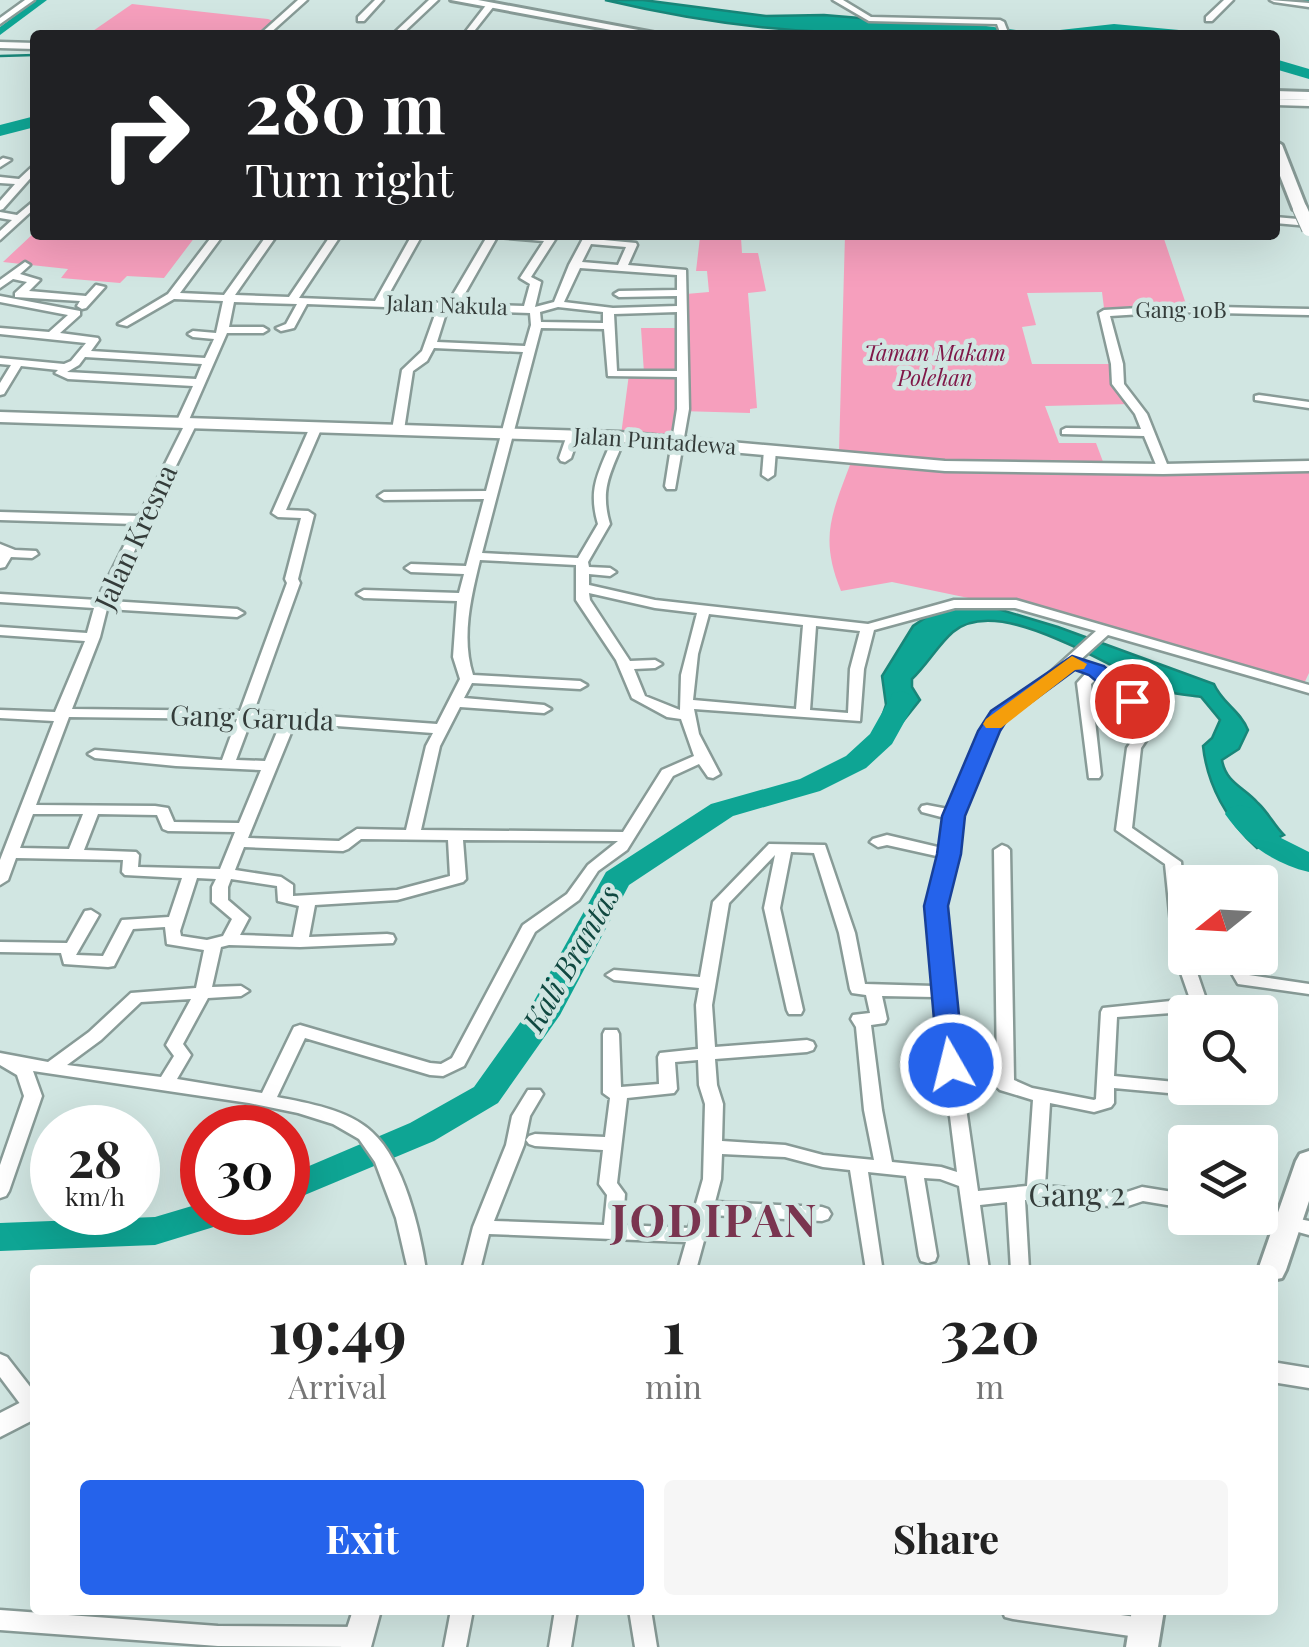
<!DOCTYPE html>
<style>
body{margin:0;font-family:"Playfair Display",serif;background:#f6f6f6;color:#222;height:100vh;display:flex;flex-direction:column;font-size:38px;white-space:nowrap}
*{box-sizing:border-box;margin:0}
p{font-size:32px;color:#767676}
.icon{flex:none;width:55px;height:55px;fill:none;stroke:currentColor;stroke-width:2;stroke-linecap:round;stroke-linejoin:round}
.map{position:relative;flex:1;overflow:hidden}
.drawer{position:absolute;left:30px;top:1265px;width:1248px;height:350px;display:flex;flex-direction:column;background:#fff;border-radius:10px;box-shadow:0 10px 40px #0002}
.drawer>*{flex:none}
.banner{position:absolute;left:30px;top:30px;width:1250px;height:210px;border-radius:10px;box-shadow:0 10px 40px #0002;background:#202124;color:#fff;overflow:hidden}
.needle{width:65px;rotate:252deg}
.controls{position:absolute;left:1168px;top:865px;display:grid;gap:20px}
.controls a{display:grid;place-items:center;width:110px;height:110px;border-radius:10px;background:#fff;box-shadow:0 10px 40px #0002;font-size:50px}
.speed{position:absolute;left:30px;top:1105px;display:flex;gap:20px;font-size:50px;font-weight:700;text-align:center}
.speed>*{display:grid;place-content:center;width:130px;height:130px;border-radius:50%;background:#fff;box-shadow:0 10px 40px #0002;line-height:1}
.speed small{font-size:25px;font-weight:400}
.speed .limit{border:15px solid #d22;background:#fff;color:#111}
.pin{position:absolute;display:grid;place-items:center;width:85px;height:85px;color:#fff;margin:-42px;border:5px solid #fff;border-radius:50%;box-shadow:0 2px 10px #0007}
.me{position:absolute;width:110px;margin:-55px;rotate:352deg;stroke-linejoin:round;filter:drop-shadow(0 0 8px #0008)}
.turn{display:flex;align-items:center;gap:35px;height:210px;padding:0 50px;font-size:45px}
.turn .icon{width:130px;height:130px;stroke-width:2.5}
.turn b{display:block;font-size:70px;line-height:85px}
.eta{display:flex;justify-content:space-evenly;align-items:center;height:170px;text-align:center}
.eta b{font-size:60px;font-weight:700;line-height:70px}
.primary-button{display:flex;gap:20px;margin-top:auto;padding:20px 50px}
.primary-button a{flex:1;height:115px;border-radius:10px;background:#2563eb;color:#fff;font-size:40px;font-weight:700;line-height:115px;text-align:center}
.primary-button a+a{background:#f6f6f6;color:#222}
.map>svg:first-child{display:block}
.green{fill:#f69fbd}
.water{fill:#0ea594;stroke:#198679;stroke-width:2.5}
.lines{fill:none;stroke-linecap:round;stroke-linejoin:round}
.stream{stroke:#198679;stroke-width:2.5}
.canal{fill:#0ea594;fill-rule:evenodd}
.river{fill:#0ea594;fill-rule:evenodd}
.street-casing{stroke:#889b97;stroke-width:5}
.secondary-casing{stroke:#889b97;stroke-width:5}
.primary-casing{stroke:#889b97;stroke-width:6}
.street{fill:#fff;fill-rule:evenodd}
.secondary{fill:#fff;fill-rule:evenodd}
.primary{fill:#fff;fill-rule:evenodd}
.primary-bridge-casing{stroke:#889b97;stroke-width:16;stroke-linecap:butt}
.primary-bridge{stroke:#fff;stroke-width:14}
.route{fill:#2563eb;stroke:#184099;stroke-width:2.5}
.slow{fill:#f59e0b}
.labels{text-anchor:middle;stroke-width:9;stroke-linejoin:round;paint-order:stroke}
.far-street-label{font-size:22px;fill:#343c3a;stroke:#d1e6e2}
.far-park-label{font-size:22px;font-style:italic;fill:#801849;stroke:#d1e6e2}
.street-label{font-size:28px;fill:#343c3a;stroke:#d1e6e2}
.water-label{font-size:30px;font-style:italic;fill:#104840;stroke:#d1e6e2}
.near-street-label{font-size:32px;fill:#343c3a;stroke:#d1e6e2}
.near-district-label{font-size:45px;font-weight:bold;letter-spacing:2.5px;fill:#7a3550;stroke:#d1e6e2}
</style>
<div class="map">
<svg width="1309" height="1647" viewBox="0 0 1309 1647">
<rect width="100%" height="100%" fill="#d1e6e2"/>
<g class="green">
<polygon points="132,4 268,19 273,21 255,35 90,33"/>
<polygon points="35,232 35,235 195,237 164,278 127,276 120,283 61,278 68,269 3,262"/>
<polygon points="845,235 1164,239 1186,304 1104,308 1102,292 1027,293 1036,325 1022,327 1032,364 1113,364 1112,381 1130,404 1045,406 1059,443 1096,443 1105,467 938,462 839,452"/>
<polygon points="700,237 741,238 742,253 758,253 766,291 748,293 757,408 750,409 750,413 680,411 679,439 621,435 629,374 644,373 641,328 685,328 686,294 709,292 707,271 696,271"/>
<path d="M851 462 1017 473 1309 471V673L1302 688 1132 636 978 600 892 582 841 591C819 537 832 514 851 462Z"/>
</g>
<g class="water">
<path d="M605 0H643L766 16 824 15 920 23H983L989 35C934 30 881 35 827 32 752 29 677 17 605 0Z"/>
<path d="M955 606H988L1058 627 1214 684C1222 703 1240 710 1248 730L1239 749 1222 760C1226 783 1244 787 1258 803 1268 812 1274 825 1284 835L1257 848C1227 822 1207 784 1203 746L1212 738 1220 720 1201 697C1191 695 1180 695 1170 692 1120 678 1003 590 953 632 938 645 927 665 912 679V687L920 700 893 734 877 731 886 705 882 676 913 626 934 612Z"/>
</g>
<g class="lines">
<polyline class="stream" points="0,56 35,55"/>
<g class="canal">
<polygon points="36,0 47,0 0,35 0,27"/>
<polygon points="1299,0 1309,0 1309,4 1301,2"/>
</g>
<g class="river">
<polygon points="949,21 1016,30 1024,35 979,35 943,29 941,26"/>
<polygon points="1114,24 1179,30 1187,35 1052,35 1060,30"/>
<polygon points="1275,59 1309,69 1309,79 1275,69"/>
<polygon points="35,116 35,127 0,136 0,125"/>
<polygon points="903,691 917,699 892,744 866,768 820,791 733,816 629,885 560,1015 498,1103 434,1141 288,1202 288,1175 410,1123 474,1087 529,1010 606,872 711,804 800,779 846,756 870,734 893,693"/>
<path d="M1240 805 1251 808 1281 838 1309 852V872C1273 863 1246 844 1225 814L1229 808Z"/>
<polygon points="202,1203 202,1212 235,1212 230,1222 155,1245 0,1251 0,1223 155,1217"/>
</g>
<defs>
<g id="street">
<polygon points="25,0 34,0 0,24 0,18"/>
<polygon points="298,0 307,0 268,35 259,35"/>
<polygon points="375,0 383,0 364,21 358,21 358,17"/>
<polygon points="429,0 438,0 401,35 392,35"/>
<polygon points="833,0 843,0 871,17 1000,20 1004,22 1009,35 1001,35 997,24 869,21"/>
<polygon points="1224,0 1233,0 1212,21 1206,21 1206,17"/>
<polygon points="1270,0 1309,3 1309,7 1274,2"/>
<polygon points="487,4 494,6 471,35 463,35"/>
<polygon points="0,42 35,43 35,49 0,48"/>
<polygon points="1275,99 1309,100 1309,106 1275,105"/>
<polygon points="3,158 11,160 0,167 0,160"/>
<polygon points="35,164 35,173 3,209 0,210 0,201 15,184 0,183 0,177 19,179"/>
<polygon points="35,200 35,208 0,240 0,231 12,220 0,218 0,212 17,215"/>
<polygon points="1275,217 1309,220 1309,226 1275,223"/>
<path d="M213 235H223L180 293 224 295 267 235H277L235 295 289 297 331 235H341L299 298 375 301 412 235H422L385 301 448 303 488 235H558L531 277 541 282 535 307 554 302 569 265 585 235H595L593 239 636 243 637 245 628 265 686 270 689 409 675 489H667L665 486 677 409V377L608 376 604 329 541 328 482 553 578 558 598 524C587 487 600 471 613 437L619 433 625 437C612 471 599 487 610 524L588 562 589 567 610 568 616 572 610 576 589 574V585L655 600 868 624 954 600H1016L1309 685V693L1108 635 1079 661 1102 668 1151 715V733L1141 748 1132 828 1181 862 1185 915V958H1192L1206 999 1231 1000 1233 1004 1231 1008 1225 1009 1117 1017 1114 1076 1185 1083V1088H1208L1210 1090 1207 1094 1201 1096 1114 1088V1103L1111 1107 1094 1112 1050 1103 1045 1186 1124 1193 1142 1187 1185 1194V1208L1143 1201 1125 1207 1025 1200 1029 1270H1011L1007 1202 980 1205 989 1270H971L959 1186 940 1179 924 1178 937 1256 935 1261 928 1263 921 1261 919 1256 906 1176 868 1172 882 1266 880 1270H866L850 1170 823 1167 785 1157 722 1154 721 1179 715 1202 822 1207 828 1209 831 1214 828 1219 822 1221 711 1215 696 1270H678L686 1242 489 1234 480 1270H462L473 1227 506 1145 512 1116 528 1090H540L543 1094 530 1116 524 1145 494 1221 604 1225 607 1195 599 1184 603 1150 535 1146 529 1144 526 1140 529 1136 535 1134 605 1137 610 1098 603 1093V1034L605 1030H617L619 1034 621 1087 659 1084 658 1057 660 1053 698 1049 696 1005 699 988 614 980 606 975 614 970 700 977 713 902 769 844 825 845 855 933 865 984 934 986 928 906 941 857 887 845 878 847 870 842 873 839 887 835 942 848 945 818 922 812 920 809 922 806 927 805 948 809 982 731 994 713 1045 677 1096 631 1015 608H955L874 630 864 669 860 721 694 709 699 734 720 774 713 778 708 777 699 764 673 776 627 850 598 871 579 900 535 932 464 1066 443 1076 430 1075 305 1038 277 1097C308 1103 349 1110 372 1132 404 1161 420 1230 426 1270H408L396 1218 375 1162 359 1139 333 1124 298 1113 249 1103 33 1071 42 1096 9 1191 6 1196 0 1198V1165L24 1096 17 1075 0 1065V1053L48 1062 89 1032 131 993 196 988 204 950 167 944 165 927 133 929 114 966 108 967 64 964 61 953 0 952V942L67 943 85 911 91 910 99 915 76 955 103 956 122 920 169 917 182 878 125 875 122 872 123 860 16 858 8 880 0 885V860L54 721 0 718V710L55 712 85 641 0 635V627L87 633 94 608 0 602V594L97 600 135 524 0 520V512L139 516 183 428 175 425 193 386 68 379 55 373 58 370 21 366 4 394 0 395V383L11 365 0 364V358L64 364 71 361 86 343 0 334V328L49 332 68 315 0 302V296L80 311V315L60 333 98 338 99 340 91 351 205 358 214 339 193 337 188 334 193 331 216 333 223 301 174 299 127 326 118 324 168 294ZM497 237 544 241 520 278 530 284 524 306 459 304ZM591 244 626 247 618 265 582 262ZM580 268 677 275V290L619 291 614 294 619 297 677 296V306L613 308 564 302ZM234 302 297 304 286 324 276 328 281 331 294 328 307 304 437 309 422 351 402 370 392 430 398 433 404 430 413 371 427 361 434 348 523 352 486 491 384 492 378 496 384 500 484 499 466 566 411 564 405 568 411 572 464 574 459 593 364 590 357 594 364 598 457 601 453 657 460 679 437 724 254 711 300 583 298 579 314 515 308 511 286 510 322 427 316 424 310 427 272 513 278 517 301 518 285 579 287 583 240 711 72 709 100 637 107 609 237 617 244 613 237 609 110 601 196 425 188 422 227 333H263L268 330 263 327H229ZM558 307 603 312V323L541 322 540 312ZM447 310 530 313 531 325 525 346 437 342ZM677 312V371H617L614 314ZM85 357 202 364 196 379 67 372 79 365ZM480 560 576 565V600L616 660 632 698 667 717 681 719 694 756 662 770 623 832 421 830 440 746 460 707 544 713 551 709 544 705 464 698 472 683 580 689 587 685 580 681 473 675C461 638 471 597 480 560ZM589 593 655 608 697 613 681 675 680 710 645 696 634 669 655 668 662 664 655 660 630 661 590 600ZM709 614 803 625 796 709 693 700 698 654ZM816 626 860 631 850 669 848 713 810 710ZM1072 667 1087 672 1077 683 1089 778H1099L1101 775 1091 684 1097 678 1137 716V733L1127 748 1116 830 1165 864 1174 953 1190 999 1103 1008 1101 1012 1096 1099 1094 1100 1032 1088 1014 1080 1010 850 1007 847 1002 845 994 850 997 1073 959 1061 944 906 957 854 960 815 996 731C1014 704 1048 689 1072 667ZM69 717 237 719 222 760 95 750 88 754 95 758 176 766 261 770 239 823 174 822 168 808 155 806 36 805ZM251 720 281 722 265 761 236 760ZM295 723 433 733 426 746 406 830 357 829 339 841 248 838ZM33 814H83L69 849 20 848ZM98 814 157 815 163 829 168 831 235 832 220 869 138 867 139 855 136 852 84 850ZM361 839 448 840 450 876 397 890 293 896V885L281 877 235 870 244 847 343 851 348 849ZM463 840 618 841 588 865 567 894 523 925 452 1058 441 1064 430 1063 300 1025 294 1027 292 1031 262 1093 177 1079 191 1055 183 1044 208 998 241 996 249 991 241 986 212 987 221 947 229 945 300 947 393 943 395 939 393 935 387 934 309 937 315 905 397 900 463 882 466 879ZM791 852 814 853 839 933 850 989 852 993 866 995 870 1013 853 1015 851 1019 856 1027 864 1110 874 1160 823 1155 785 1145 722 1141 723 1104 717 1085 715 1059 807 1052 813 1050 815 1046 813 1042 807 1040 715 1047 712 1005 729 903 775 855 764 908 787 1010 789 1014H801L803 1010 780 908ZM197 878 216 879 212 887V902L232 919 223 936 207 940 181 936 180 931ZM231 879 277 886 278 901 299 906 293 937 240 935 249 918 228 900V887ZM882 996 935 997 957 1172 941 1167 892 1162 882 1110 871 1025 885 1023 887 1019ZM191 999 166 1045 174 1056 161 1077 67 1065 101 1040 141 1002ZM698 1060 699 1085 705 1104 703 1179 689 1228 623 1225 625 1194 617 1183 627 1098 674 1093 677 1089 675 1062ZM961 1073C974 1076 991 1080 1000 1090L1033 1100 1027 1186 978 1191Z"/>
<polygon points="25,262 30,265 20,274 40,280 29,291 86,296 96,285 105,287 86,308 82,309 77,306 80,301 15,297 15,293 27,282 13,279 0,288 0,280"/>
<polygon points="1174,306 1309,309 1309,315 1174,312 1110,316 1123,364 1124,384 1147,414 1169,469 1167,472 1159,472 1144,436 1062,434 1062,430 1066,428 1141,429 1135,414 1112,384 1111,364 1099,313 1104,310"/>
<polygon points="1259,395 1309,402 1309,408 1255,400 1255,396"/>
<polygon points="573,431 579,435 571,458 565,462 561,461 559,458 567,435"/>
<polygon points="770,446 776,450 774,475 768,479 762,475 764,450"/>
<polygon points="0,544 15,550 36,551 38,554 32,558 11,557 5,567 0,568"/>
<polygon points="1223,958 1239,958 1249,975 1309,984 1309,994 1238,984"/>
<polygon points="1260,1211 1309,1221 1309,1235 1291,1230 1285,1232 1254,1223 1251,1218 1260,1218"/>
<polygon points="0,1354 7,1357 35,1393 35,1415 27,1413 0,1377"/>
<polygon points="0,1610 218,1626 359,1627 367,1630 370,1637 367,1644 359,1647 218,1646 0,1630"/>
<polygon points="451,1610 473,1610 466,1647 444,1647"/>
<polygon points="555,1610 577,1610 571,1647 549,1647"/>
<polygon points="629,1610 651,1610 657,1647 635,1647"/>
<polygon points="1002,1610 1082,1610 1144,1618 1152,1621 1155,1628 1152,1635 1144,1638 1013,1619 1005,1617"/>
</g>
<g id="secondary">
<polygon points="0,412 619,432 945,461 1163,464 1309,461 1309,471 1163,474 945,471 619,442 0,422"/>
<polygon points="1272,1362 1309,1368 1309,1388 1272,1382"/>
<polygon points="35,1395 35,1419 0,1437 0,1413"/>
<polygon points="353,1610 381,1610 371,1647 341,1647"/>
</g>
<g id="primary">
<polygon points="451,0 478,0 665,35 638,35"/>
<polygon points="1275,91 1309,92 1309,100 1275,99"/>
<polygon points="1275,141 1282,145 1307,209 1305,212 1293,209 1275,163"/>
<polygon points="1309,1151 1309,1201 1286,1270 1282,1278 1272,1280 1272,1270 1258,1270 1296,1161 1300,1154"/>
<polygon points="1132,1610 1164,1610 1158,1647 1126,1647"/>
</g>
</defs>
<use href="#street" class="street-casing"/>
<use href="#secondary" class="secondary-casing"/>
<use href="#primary" class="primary-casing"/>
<use href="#street" class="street"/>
<use href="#secondary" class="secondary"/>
<use href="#primary" class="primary"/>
<defs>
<polyline id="primary-bridge" points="1300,209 1309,229"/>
</defs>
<use href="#primary-bridge" class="primary-bridge-casing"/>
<use href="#primary-bridge" class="primary-bridge"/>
</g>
<polygon class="route" points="1072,656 1104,666 1143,701 1132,707 1125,705 1089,675 1075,670 1007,720 1000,731 965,816 961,854 948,906 964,1065 960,1072 942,1072 938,1065 924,906 937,854 942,816 978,731 991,711"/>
<polygon class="slow" points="1072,656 1087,664 1084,669 1075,670 1001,728 986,728 983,724 986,719"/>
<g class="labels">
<g class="far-street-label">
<text transform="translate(447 305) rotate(2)" y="8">Jalan Nakula</text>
<text x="1181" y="318">Gang 10B</text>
<text transform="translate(655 441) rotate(4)" y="8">Jalan Puntadewa</text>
</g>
<g class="far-park-label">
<text x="935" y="361">Taman Makam<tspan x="935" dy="25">Polehan</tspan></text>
</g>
<g class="street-label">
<text transform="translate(136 537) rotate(-65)" y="10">Jalan Kresna</text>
<text transform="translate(252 718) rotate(2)" y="10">Gang Garuda</text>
</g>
<g class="water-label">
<text transform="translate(572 959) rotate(-60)" y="10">Kali Brantas</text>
</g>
<g class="near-street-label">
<text transform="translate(1077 1195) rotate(-1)" y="11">Gang 2</text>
</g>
<g class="near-district-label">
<text x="715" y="1237">JODIPAN</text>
</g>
</g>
</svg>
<div class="controls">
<a><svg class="needle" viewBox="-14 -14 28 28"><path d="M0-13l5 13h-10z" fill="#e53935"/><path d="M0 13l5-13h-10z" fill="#767676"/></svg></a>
<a><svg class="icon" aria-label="search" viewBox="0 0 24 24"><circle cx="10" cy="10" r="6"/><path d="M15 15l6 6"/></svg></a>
<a><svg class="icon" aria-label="layers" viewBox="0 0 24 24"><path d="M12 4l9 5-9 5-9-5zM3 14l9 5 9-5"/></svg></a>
</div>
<div class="speed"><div>28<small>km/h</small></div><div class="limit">30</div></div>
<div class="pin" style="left:1132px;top:701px;background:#d93025"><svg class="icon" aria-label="arrive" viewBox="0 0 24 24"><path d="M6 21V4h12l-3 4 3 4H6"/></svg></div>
<svg class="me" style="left:951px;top:1065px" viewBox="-20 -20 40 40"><circle r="17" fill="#2563eb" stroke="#fff" stroke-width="3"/><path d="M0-11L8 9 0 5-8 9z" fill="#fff"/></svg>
<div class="banner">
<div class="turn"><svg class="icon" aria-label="right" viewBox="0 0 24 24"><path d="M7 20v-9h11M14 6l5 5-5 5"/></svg><div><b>280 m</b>Turn right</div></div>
</div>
<section class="drawer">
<div class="eta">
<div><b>19:49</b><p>Arrival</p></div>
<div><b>1</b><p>min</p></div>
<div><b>320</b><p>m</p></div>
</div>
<div class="primary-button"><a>Exit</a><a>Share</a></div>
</section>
</div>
